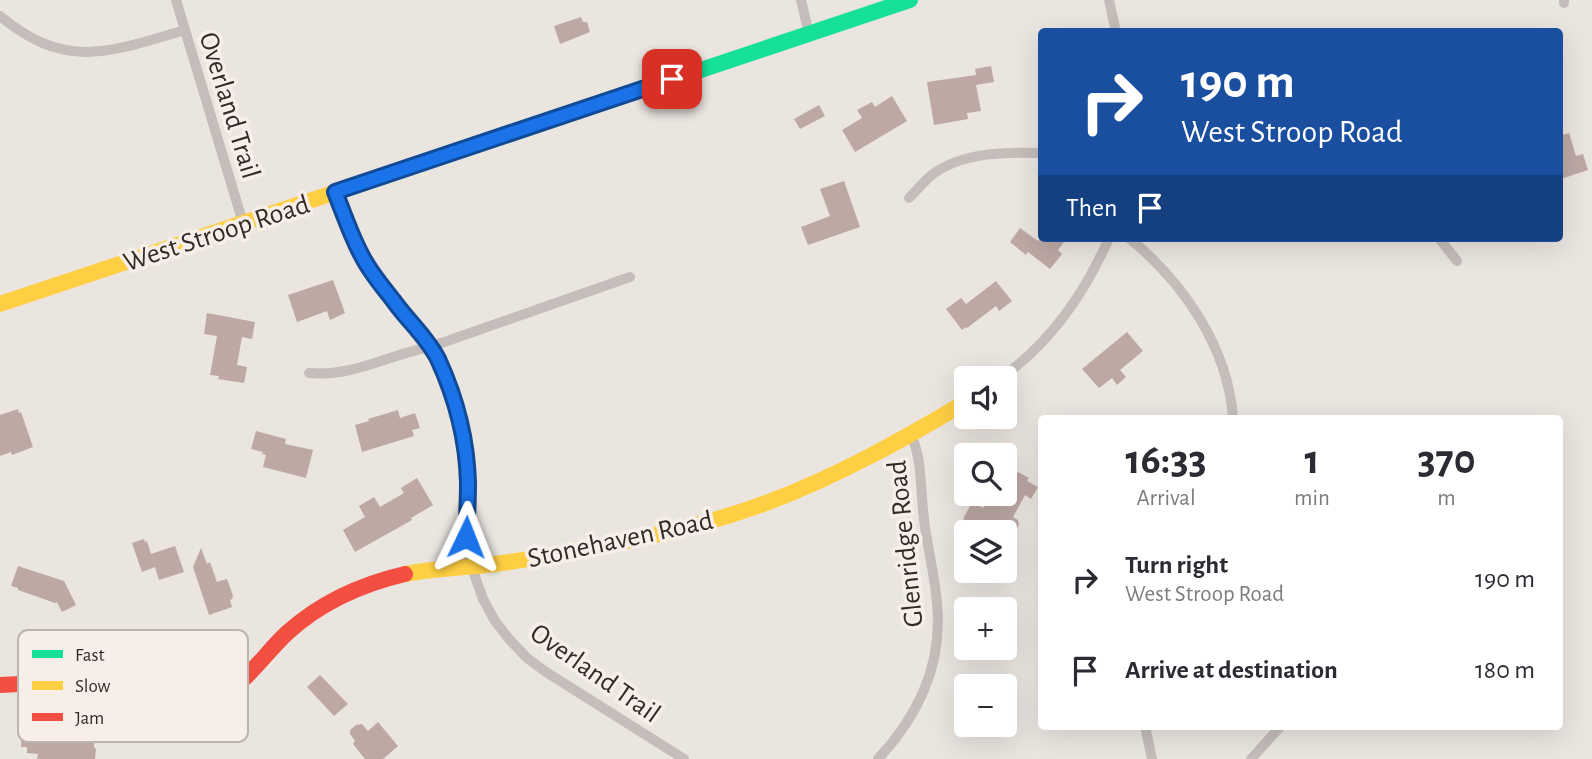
<!DOCTYPE html>
<meta charset="utf-8">
<style>
body{margin:0;font-family:"Alegreya Sans",sans-serif;background:#f7f7f7;color:#2b2b33;height:100vh;display:flex;flex-direction:column;font-size:26px;white-space:nowrap}
*{box-sizing:border-box;margin:0}
p{font-size:23px;color:#7c7c81}
.icon{flex:none;width:38px;height:38px;fill:none;stroke:currentColor;stroke-width:2;stroke-linecap:round;stroke-linejoin:round}
.map{position:relative;flex:1;overflow:hidden}
.side{position:absolute;left:1038px;top:415px;width:525px;height:315px;display:flex;flex-direction:column;background:#fff;border-radius:7px;box-shadow:0 7px 28px #0002}
.side>*{flex:none}
.top-card{position:absolute;left:1038px;top:28px;width:525px;height:214px;border-radius:7px;box-shadow:0 7px 28px #0002;background:#1a4fa0;color:#fff;overflow:hidden}
.buttons{position:absolute;left:954px;top:366px;display:grid;gap:14px}
.buttons a{display:grid;place-items:center;width:63px;height:63px;border-radius:7px;background:#fff;box-shadow:0 7px 28px #0002;font-size:35px}
.pin{position:absolute;display:grid;place-items:center;width:60px;height:60px;color:#fff;margin:-30px;border-radius:14px;box-shadow:0 4px 10px #0006}
.me{position:absolute;width:77px;margin:-38px;rotate:2deg;stroke-linejoin:round;filter:drop-shadow(0 0 5px #0008)}
.turn{display:flex;align-items:center;gap:24px;height:147px;padding:0 28px;font-size:32px}
.turn .icon{width:91px;height:91px;stroke-width:2.5}
.turn b{display:block;font-size:49px;line-height:60px}
.then{display:flex;align-items:center;height:66px;padding:0 28px;background:#0003;gap:14px;font-size:26px}
.eta{display:flex;justify-content:space-evenly;align-items:center;height:119px;text-align:center}
.eta b{font-size:42px;font-weight:700;line-height:49px}
ul{padding:0;list-style:none}
li{display:flex;align-items:center;gap:21px;height:91px;padding:0 28px}
li div{flex:1}
li b{display:block;font-size:26px}
li em{font-style:normal}
.map>svg:first-child{display:block}
.building{fill:#bda8a4}
.lines{fill:none;stroke-linecap:round;stroke-linejoin:round}
.street{stroke:#c4bdb9;stroke-width:10}
.fast{stroke:#16e098;stroke-width:16}
.slow{stroke:#ffcf43;stroke-width:16}
.jam{stroke:#f24e42;stroke-width:16}
.route-casing{stroke:#114b97;stroke-width:18}
.route{stroke:#1a73e8;stroke-width:12}
.labels{text-anchor:middle;stroke-width:7;stroke-linejoin:round;paint-order:stroke}
.street-label{font-size:28px;fill:#342b28;stroke:#f7efe7}
.key{fill:#f7efe7;stroke:#bcb4ae;stroke-width:2}
.key-label{font-size:19px;fill:#342b28}
</style>
<div class="map">
<svg width="1592" height="759" viewBox="0 0 1592 759">
<rect width="100%" height="100%" fill="#ebe5e0"/>
<g class="building">
<polygon points="581,17 583,22 587,22 590,32 560,44 554,26"/>
<polygon points="991,66 994,82 976,85 981,111 967,113 968,119 934,125 927,82 976,75 975,69"/>
<polygon points="892,96 907,121 855,152 842,130 862,118 857,110 872,102 875,107"/>
<polygon points="819,105 825,116 800,129 794,119"/>
<polygon points="1569,133 1576,156 1583,154 1588,170 1561,179 1559,173 1559,136"/>
<polygon points="844,181 860,227 808,245 801,227 830,216 820,189"/>
<polygon points="1020,228 1038,241 1040,238 1067,238 1058,250 1062,254 1050,269 1028,252 1026,255 1010,242"/>
<polygon points="333,280 345,313 330,320 327,311 297,322 288,295"/>
<polygon points="996,281 1012,301 999,311 996,306 967,328 966,327 962,330 946,309 961,298 966,304"/>
<polygon points="207,313 255,322 252,339 242,337 237,365 247,367 244,383 218,379 219,376 210,375 217,336 204,334"/>
<polygon points="1127,332 1143,351 1120,370 1126,377 1117,385 1112,378 1099,388 1082,369"/>
<polygon points="18,409 19,413 21,412 33,447 12,455 11,452 0,456 0,415"/>
<polygon points="398,410 400,418 415,413 420,428 412,430 414,436 362,452 355,425 369,421 368,419"/>
<polygon points="256,431 286,439 285,444 313,450 306,478 263,467 266,455 262,454 263,452 251,449"/>
<polygon points="1018,472 1029,478 1027,481 1038,487 1031,499 1025,495 1013,517 1018,520 1019,525 1016,530 1011,532 997,524 994,530 988,527 986,532 963,519 972,502 983,508 992,494 1004,494 1004,478 1008,473 1015,477"/>
<polygon points="417,478 433,505 411,518 412,520 355,552 343,530 365,517 359,506 374,497 380,507 404,493 401,488"/>
<polygon points="144,539 145,542 147,541 151,554 175,546 184,572 159,580 155,567 142,572 132,543"/>
<polygon points="201,548 207,564 210,562 217,582 227,579 233,596 232,599 230,600 232,607 209,615 193,567"/>
<polygon points="18,566 64,581 76,605 62,612 57,602 55,603 18,590 18,588 11,586"/>
<polygon points="320,675 348,704 334,716 307,687"/>
<polygon points="41,720 67,721 67,726 85,727 85,730 95,731 94,747 96,749 95,759 37,759 38,754 27,753 27,747 21,747 22,721 41,722"/>
<polygon points="378,722 398,746 383,759 365,759 353,744 355,741 350,734 350,730 356,725 362,724 368,731"/>
</g>
<g class="lines">
<g class="street">
<polyline points="176,0 243,223"/>
<polyline points="801,0 809,34"/>
<polyline points="1109,0 1116,32"/>
<polyline points="1564,0 1564,3"/>
<path d="M0 16C67 71 109 52 185 30"/>
<polyline points="335,192 363,259 395,303 430,347 437,359 451,391 461,424 466,452 468,484 466,551 483,599 495,621 509,639 527,658 546,672 684,759"/>
<path d="M909 198C917 190 924 181 933 174 963 152 1006 152 1041 153"/>
<path d="M1129 238C1183 282 1228 347 1233 418"/>
<polyline points="1439,238 1457,261"/>
<path d="M309 373C354 377 387 355 430 347L630 277"/>
<path d="M1001 378C1050 343 1085 293 1109 238"/>
<polyline points="1145,726 1152,759"/>
<path d="M878 759C919 715 943 665 937 604 935 575 927 547 924 519 920 490 923 461 911 435"/>
<polyline points="1251,759 1281,726"/>
</g>
<polyline class="fast" points="375,179 910,0"/>
<g class="slow">
<polyline points="0,304 375,179"/>
<path d="M405 574C436 568 465 568 495 564 541 558 587 549 632 540 678 531 722 519 766 503 836 477 902 440 966 402"/>
</g>
<path class="jam" d="M0 685C35 683 72 683 107 689 140 695 173 712 207 702 241 692 262 656 287 633 320 603 362 584 405 574"/>
</g>
<g class="lines">
<defs>
<path id="route" d="M466 537C467 519 468 501 468 483 467 441 456 398 438 359 427 337 407 320 393 300 382 286 370 272 362 256 351 236 344 214 335 192L672 79"/>
</defs>
<use href="#route" class="route-casing"/>
<use href="#route" class="route"/>
</g>
<g class="labels">
<g class="street-label">
<text transform="translate(231 105) rotate(73)" y="10">Overland Trail</text>
<text transform="translate(216 232) rotate(-18)" y="10">West Stroop Road</text>
<text transform="translate(620 538) rotate(-12)" y="10">Stonehaven Road</text>
<text transform="translate(904 544) rotate(-96)" y="10">Glenridge Road</text>
<text transform="translate(596 672) rotate(35)" y="10">Overland Trail</text>
</g>
</g>
<rect x="18" y="630" width="230" height="112" rx="10" class="key"/>
<rect x="32" y="650" width="31" height="8" fill="#16e098"/>
<rect x="32" y="681" width="31" height="9" fill="#ffcf43"/>
<rect x="32" y="713" width="31" height="8" fill="#f24e42"/>
<g class="key-label">
<text x="75" y="661">Fast</text>
<text x="75" y="692">Slow</text>
<text x="75" y="724">Jam</text>
</g>
</svg>
<div class="buttons">
<a><svg class="icon" aria-label="sound" viewBox="0 0 24 24"><path d="M4 9h4l5-4v14l-5-4H4zM17 9q2 3 0 6"/></svg></a>
<a><svg class="icon" aria-label="search" viewBox="0 0 24 24"><circle cx="10" cy="10" r="6"/><path d="M15 15l6 6"/></svg></a>
<a><svg class="icon" aria-label="layers" viewBox="0 0 24 24"><path d="M12 4l9 5-9 5-9-5zM3 14l9 5 9-5"/></svg></a>
<a>+</a>
<a>−</a>
</div>
<div class="pin" style="left:672px;top:79px;background:#d93025"><svg class="icon" aria-label="arrive" viewBox="0 0 24 24"><path d="M6 21V4h12l-3 4 3 4H6"/></svg></div>
<svg class="me" style="left:466px;top:537px" viewBox="-20 -20 40 40"><path d="M0-17L14 15 0 8-14 15z" fill="#1a73e8" stroke="#fff" stroke-width="4"/></svg>
<div class="top-card">
<div class="turn"><svg class="icon" aria-label="right" viewBox="0 0 24 24"><path d="M7 20v-9h11M14 6l5 5-5 5"/></svg><div><b>190 m</b>West Stroop Road</div></div>
<div class="then">Then<svg class="icon" aria-label="arrive" viewBox="0 0 24 24"><path d="M6 21V4h12l-3 4 3 4H6"/></svg></div>
</div>
<section class="side">
<div class="eta">
<div><b>16:33</b><p>Arrival</p></div>
<div><b>1</b><p>min</p></div>
<div><b>370</b><p>m</p></div>
</div>
<ul>
<li><svg class="icon" aria-label="right" viewBox="0 0 24 24"><path d="M7 20v-9h11M14 6l5 5-5 5"/></svg><div><b>Turn right</b><p>West Stroop Road</p></div><em>190 m</em></li>
<li><svg class="icon" aria-label="arrive" viewBox="0 0 24 24"><path d="M6 21V4h12l-3 4 3 4H6"/></svg><div><b>Arrive at destination</b></div><em>180 m</em></li>
</ul>
</section>
</div>
